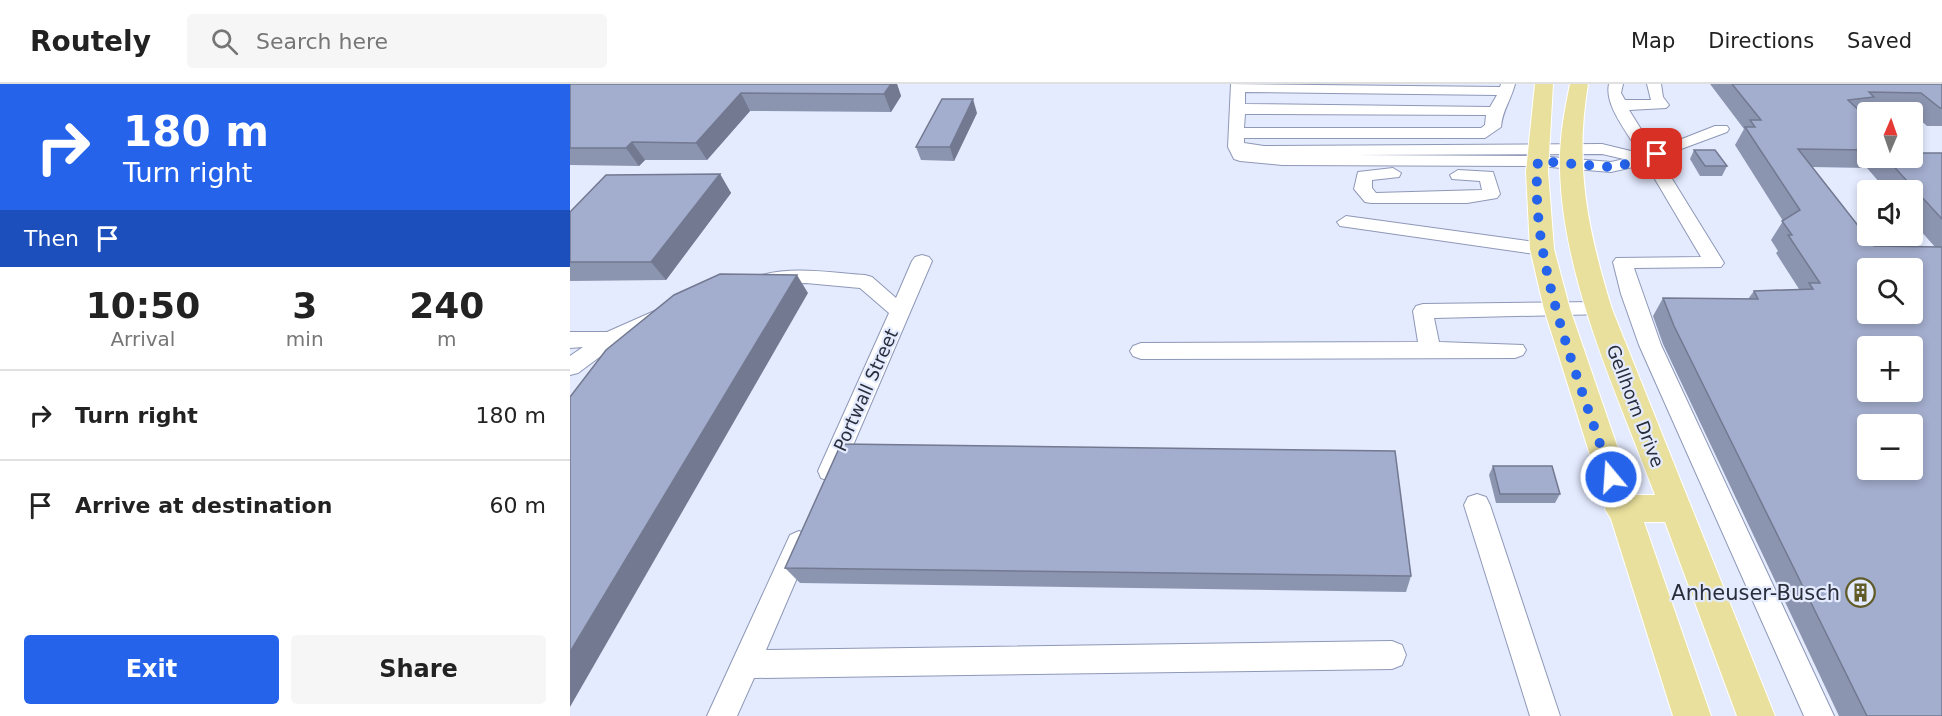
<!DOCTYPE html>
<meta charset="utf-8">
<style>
body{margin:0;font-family:"DejaVu Sans",sans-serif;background:#f6f6f6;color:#222;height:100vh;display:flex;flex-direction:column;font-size:22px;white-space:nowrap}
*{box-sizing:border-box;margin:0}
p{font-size:20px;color:#767676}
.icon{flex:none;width:33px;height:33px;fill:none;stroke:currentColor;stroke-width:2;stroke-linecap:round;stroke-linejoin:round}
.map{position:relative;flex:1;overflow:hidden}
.details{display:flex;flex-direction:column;background:#fff;width:570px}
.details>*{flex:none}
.banner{background:#2563eb;color:#fff;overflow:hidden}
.needle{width:39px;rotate:2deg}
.buttons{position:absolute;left:1287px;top:18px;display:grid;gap:12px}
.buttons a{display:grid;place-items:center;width:66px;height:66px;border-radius:6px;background:#fff;box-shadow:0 3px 9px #0003;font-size:30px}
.pin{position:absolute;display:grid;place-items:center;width:51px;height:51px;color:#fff;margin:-26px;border-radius:12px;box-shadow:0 3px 9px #0006}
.me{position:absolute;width:66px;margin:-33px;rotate:342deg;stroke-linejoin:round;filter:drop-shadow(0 0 4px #0008)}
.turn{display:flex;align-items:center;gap:21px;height:126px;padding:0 24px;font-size:27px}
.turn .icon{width:78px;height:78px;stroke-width:2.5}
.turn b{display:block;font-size:42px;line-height:51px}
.then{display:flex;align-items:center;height:57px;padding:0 24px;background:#0003;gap:12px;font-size:22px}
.eta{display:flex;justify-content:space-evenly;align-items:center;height:102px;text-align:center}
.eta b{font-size:36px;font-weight:700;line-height:42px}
.cta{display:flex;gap:12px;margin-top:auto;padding:12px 24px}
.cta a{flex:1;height:69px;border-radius:6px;background:#2563eb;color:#fff;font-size:24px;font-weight:700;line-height:69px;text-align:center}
.cta a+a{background:#f6f6f6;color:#222}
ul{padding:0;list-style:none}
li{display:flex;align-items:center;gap:18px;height:90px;padding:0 24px;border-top:2px solid #e0e0e0}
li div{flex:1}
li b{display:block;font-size:22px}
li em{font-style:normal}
header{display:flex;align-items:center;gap:36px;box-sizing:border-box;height:84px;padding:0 30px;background:#fff;border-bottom:2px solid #e0e0e0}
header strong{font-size:28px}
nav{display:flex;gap:33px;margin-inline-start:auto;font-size:21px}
.search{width:420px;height:54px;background:#f6f6f6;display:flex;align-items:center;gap:15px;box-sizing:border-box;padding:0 21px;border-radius:6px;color:#767676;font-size:22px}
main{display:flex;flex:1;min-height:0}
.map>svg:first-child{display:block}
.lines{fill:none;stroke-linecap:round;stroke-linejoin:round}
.minor-casing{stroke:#8e98b7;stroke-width:2}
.major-casing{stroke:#fff;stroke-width:2}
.minor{fill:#fff;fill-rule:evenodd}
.major{fill:#e9e09d;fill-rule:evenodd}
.wall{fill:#8c95b0;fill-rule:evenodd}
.shaded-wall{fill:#727990}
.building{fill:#a3adcd;stroke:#727990;stroke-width:1.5;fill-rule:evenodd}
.route{stroke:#2563eb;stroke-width:10;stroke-dasharray:0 18}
.labels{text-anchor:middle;stroke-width:4.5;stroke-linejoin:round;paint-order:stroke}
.street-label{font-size:18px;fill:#2a2e3b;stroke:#e4ebff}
.near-poi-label{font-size:21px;fill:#2a2e3b;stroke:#e4ebff;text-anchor:end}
</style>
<header>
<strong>Routely</strong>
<div class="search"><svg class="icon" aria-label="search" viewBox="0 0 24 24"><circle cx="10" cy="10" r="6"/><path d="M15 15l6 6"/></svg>Search here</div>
<nav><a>Map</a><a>Directions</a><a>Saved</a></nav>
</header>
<main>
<section class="details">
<div class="banner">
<div class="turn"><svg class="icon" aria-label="right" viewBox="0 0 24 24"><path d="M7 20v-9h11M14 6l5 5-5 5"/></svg><div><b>180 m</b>Turn right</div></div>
<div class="then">Then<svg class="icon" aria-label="arrive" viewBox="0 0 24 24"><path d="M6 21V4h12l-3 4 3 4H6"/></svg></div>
</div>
<div class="eta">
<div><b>10:50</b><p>Arrival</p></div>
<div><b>3</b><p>min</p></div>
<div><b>240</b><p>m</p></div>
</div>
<ul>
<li><svg class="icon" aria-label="right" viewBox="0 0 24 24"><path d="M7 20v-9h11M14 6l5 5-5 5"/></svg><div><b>Turn right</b></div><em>180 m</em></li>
<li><svg class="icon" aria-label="arrive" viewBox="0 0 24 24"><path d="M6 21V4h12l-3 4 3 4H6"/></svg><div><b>Arrive at destination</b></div><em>60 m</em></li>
</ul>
<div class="cta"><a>Exit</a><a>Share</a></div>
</section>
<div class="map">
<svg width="1372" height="632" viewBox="0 0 1372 632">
<rect width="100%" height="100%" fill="#e4ebff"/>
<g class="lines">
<defs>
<g id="minor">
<path d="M661 0 930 3 931 0H945C941 16 932 27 931 43L915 54H674V59L694 62 1032 60 1069 69C1059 50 1034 22 1039 0H1053L1051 9 1055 16H1081L1077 0H1091L1093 13 1099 21 1096 24 1059 26 1084 66 1145 42H1157L1159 45 1157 48 1103 68 1091 77 1154 179 1151 183 1064 184 1091 261 1264 632H1234L1069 261 1051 210 1043 178 1046 174 1131 173 1076 80 1041 88 968 82 712 81 670 77 664 75 658 63ZM675 8 927 11 920 23 675 20ZM675 30 913 31H916L915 41 911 44H674ZM1032 70 1054 75 1041 78 968 72 786 71Z"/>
<polygon points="823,84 831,89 829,93 802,96 802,104 806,109 912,106 910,97 882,95 880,91 888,86 923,88 930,110 927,114 897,119 801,119 795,118 784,105 788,88"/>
<polygon points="776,132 972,159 981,165 972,171 770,142 767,138"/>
<path d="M352 171 359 173 362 177 269 394 260 397 251 394 248 387 319 229 290 204 236 199 192 201 189 196 192 191C225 182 261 189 295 191L302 193 326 214 342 177 345 173Z"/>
<polygon points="1029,218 1036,220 1039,225 1036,230 864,234 869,258 953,261 956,266 953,271 945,274 571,275 563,272 560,267 563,262 571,259 848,258 843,227 846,222 853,220"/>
<polygon points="89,225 96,227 99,232 96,237 47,260 8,289 0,291 0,272 13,263 0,264 0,248 37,248"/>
<polygon points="907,410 916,413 920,421 990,632 960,632 894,421 898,413"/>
<polygon points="229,447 238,451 242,459 196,566 822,557 832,561 836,571 832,581 822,585 184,594 167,632 137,632 220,451"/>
</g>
<path id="major" d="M965 0H983L978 88 984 165 1000 225 1064 411H1085C1047 309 993 196 990 86 989 57 994 29 1000 0H1018C1004 82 1018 147 1042 225L1205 632H1167L1095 438H1074L1141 632H1103L1041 435 1035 425 1036 422 974 225 960 165 956 88Z"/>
</defs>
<use href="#minor" class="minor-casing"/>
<use href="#major" class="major-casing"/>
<use href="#minor" class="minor"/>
<use href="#major" class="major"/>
</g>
<g class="wall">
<polygon points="0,0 327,0 331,12 321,28 180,27 137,76 75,76 69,82 0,81"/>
<path d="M1140 0H1372V42H1357L1339 26 1296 25 1293 30 1298 35V74H1342L1372 69V632H1269L1093 260 1083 232 1093 214 1178 215 1184 207 1229 205 1206 169 1208 167 1201 156 1213 137 1165 61 1174 45ZM1242 83 1297 84 1316 106H1342V137L1365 163 1304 162Z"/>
<polygon points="407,29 384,77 351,76 346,63"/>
<polygon points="1124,66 1157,82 1152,92 1130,92 1120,75"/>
<polygon points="150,90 161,109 96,196 0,197 0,128"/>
<polygon points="923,382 990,410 985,419 926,419 919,391"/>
<polygon points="215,484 841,492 836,508 230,499"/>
</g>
<g class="shaded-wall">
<polygon points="321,0 327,0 331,12 321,28 314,10"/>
<polygon points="171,9 180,27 137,76 126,59"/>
<polygon points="403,15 407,29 384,77 380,63"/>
<polygon points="62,58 75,76 69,82 56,64"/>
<polygon points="150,90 161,109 96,196 81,178"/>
<polygon points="227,191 238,209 0,623 0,568"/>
</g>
<g class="building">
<polygon points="0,0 321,0 314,10 171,9 126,59 62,58 56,64 0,64"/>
<path d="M1162 0H1372V24H1370L1351 9 1299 8 1304 13 1278 16 1298 35V66L1228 65 1304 162 1372 163V632H1297L1104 242 1093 214 1188 215 1184 207 1243 205 1239 199H1250L1218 151H1222L1212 137 1230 126 1175 43H1185L1180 36H1191ZM1298 184H1342V230H1298ZM1298 262H1342V308H1298ZM1298 340H1342V386H1298Z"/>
<polygon points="372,15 403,15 380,63 346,63"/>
<polygon points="1124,66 1145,66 1157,82 1135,82"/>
<polygon points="1342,69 1372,69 1372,135 1316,74 1342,74"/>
<polygon points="150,90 81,178 0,178 0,128 36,91"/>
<polygon points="150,190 227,191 0,568 0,313 36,266 104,211"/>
<polygon points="271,360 825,367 841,492 215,484"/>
<polygon points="923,382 982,382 990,410 930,410"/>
</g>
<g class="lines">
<path class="route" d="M1041 393C1011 299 958 177 968 77L1041 83 1083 75 1087 70"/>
</g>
<defs>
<symbol id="building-ring" viewBox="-11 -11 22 22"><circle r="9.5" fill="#e4ebff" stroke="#615b28" stroke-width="1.5"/><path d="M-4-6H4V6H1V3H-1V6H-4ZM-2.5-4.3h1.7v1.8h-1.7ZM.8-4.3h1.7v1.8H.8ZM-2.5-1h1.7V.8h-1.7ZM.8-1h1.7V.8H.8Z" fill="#615b28"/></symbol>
</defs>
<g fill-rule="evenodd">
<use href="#building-ring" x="1274" y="492" width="33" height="33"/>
</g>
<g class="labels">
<g class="street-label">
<text transform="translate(296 306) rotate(-66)" y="6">Portwall Street</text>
<text transform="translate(1065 322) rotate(69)" y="6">Gellhorn Drive</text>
</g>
<g class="near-poi-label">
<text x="1270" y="516">Anheuser-Busch</text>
</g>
</g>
</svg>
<div class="buttons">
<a><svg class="needle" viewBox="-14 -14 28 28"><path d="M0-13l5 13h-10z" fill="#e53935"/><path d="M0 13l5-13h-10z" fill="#767676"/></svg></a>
<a><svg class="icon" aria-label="sound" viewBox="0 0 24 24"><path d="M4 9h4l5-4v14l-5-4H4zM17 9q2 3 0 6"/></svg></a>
<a><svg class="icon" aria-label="search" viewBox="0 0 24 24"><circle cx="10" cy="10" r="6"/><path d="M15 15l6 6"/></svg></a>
<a>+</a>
<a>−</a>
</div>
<div class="pin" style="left:1087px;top:70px;background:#d93025"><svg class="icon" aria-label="arrive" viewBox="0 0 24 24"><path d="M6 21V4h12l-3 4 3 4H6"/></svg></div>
<svg class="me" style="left:1041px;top:393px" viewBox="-20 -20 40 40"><circle r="17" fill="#2563eb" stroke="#fff" stroke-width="3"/><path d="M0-11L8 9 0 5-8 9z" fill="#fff"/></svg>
</div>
</main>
